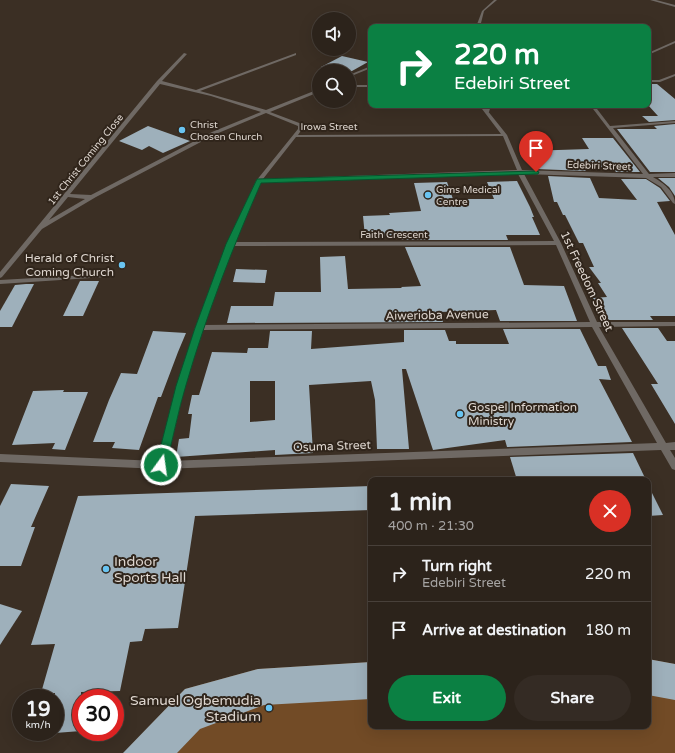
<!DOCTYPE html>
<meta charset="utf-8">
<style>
body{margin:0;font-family:"Varela Round",sans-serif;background:#342b24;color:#f1f3f6;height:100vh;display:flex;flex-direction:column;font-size:15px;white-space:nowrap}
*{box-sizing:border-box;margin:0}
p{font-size:13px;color:#a6a4a3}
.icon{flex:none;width:22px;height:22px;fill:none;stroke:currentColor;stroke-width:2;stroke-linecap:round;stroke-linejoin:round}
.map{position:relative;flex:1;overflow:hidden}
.sheet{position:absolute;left:368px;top:477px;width:283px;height:252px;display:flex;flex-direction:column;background:#2c231b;border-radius:8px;box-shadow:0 4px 16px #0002,0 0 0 1px #48403a}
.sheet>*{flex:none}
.guide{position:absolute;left:368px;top:24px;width:283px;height:84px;border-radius:8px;box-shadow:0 4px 16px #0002,0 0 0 1px #48403a;background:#0b8043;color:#fff;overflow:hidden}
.tools{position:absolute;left:312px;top:12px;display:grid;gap:8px}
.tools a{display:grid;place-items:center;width:44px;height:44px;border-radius:50%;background:#2c231b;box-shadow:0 4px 16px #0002,0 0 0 1px #48403a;font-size:20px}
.speed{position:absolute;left:12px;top:689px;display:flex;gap:8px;font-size:20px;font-weight:700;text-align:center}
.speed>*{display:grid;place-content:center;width:52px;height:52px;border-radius:50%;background:#2c231b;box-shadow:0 4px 16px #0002,0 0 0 1px #48403a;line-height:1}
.speed small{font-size:10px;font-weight:400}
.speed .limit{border:6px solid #d22;background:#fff;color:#111}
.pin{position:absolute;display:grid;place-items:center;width:34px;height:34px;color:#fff;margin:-41px -17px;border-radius:50% 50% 50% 0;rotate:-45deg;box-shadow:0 0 4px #0007}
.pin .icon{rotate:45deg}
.me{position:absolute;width:44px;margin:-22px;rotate:14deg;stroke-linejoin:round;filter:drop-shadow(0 0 3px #0008)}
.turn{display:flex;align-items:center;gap:14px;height:84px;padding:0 20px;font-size:18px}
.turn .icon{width:52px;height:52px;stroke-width:2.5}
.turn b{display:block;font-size:28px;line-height:34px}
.round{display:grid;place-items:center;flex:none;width:42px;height:42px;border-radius:21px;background:#342b24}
.headline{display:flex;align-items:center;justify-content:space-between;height:68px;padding:0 20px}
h1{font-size:24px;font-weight:700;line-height:30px}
.button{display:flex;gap:8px;margin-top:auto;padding:8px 20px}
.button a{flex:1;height:46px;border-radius:24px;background:#0b8043;color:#fff;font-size:16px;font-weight:700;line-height:46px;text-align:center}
.button a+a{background:#342b24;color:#f1f3f6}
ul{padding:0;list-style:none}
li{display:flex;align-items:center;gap:12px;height:56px;padding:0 20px;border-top:1px solid #48403a}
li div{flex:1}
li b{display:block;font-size:15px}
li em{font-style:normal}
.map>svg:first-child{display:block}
.green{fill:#724b26}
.building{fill:#9eb0bb;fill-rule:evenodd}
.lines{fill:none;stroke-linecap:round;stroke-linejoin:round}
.service{fill:#6f6964;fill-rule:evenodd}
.minor{fill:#6f6964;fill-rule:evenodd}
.route{fill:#0b8043;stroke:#07532c}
.poi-dot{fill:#69c4f1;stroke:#30251b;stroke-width:1.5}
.labels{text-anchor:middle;stroke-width:4;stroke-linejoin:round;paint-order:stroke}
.far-poi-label{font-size:10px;fill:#ded6cf;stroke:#30251b;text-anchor:start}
.far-street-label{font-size:10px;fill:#ded6cf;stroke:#30251b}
.poi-label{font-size:12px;fill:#ded6cf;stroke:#30251b;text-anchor:end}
.street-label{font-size:12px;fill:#ded6cf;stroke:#30251b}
.near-poi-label{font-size:14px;fill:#ded6cf;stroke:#30251b;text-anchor:start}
</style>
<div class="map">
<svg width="675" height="753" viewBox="0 0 675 753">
<rect width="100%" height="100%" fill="#3b2f24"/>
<polygon class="green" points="648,659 675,664 675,753 127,753 131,745 185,689 258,669 371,662 371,726 648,726"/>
<g class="building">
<polygon points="342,56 368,62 352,71 338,71 321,67"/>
<polygon points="648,84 657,84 675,99 675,120 649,122 642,116 658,116 648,105"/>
<polygon points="675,124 675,172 650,172 617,129 657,129 654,126"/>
<polygon points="148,126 190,141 163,153 149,146 142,150 119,141"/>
<polygon points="582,138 613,138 640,172 616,172 614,169 610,167 585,168 586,171 536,169 527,151 589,149"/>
<polygon points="548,176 590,178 599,198 637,200 621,179 646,179 660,188 670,201 657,202 675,235 675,316 650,316 653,320 607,320 593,298 607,297 598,283 601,283 589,267 594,267 583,243 579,243 565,215 563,215 557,202 554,202"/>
<polygon points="658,178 675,178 675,196 669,187"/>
<polygon points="517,181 530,207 534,217 532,217 540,235 506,235 508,240 402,240 400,236 365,237 363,216 390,215 389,213 421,211 414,183 447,182 453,199 494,199 487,182"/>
<polygon points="405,247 510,247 524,285 564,286 577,321 500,321 496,310 440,312 443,322 227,323 231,306 273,306 275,292 321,292 320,257 345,256 348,289 402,288 401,287 421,286"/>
<polygon points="236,269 267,270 265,283 233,282"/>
<polygon points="80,281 99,281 83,316 63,316"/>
<polygon points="26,284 34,284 12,327 0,327 0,311 15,285"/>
<polygon points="622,328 658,328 667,341 675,341 675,424 651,384 658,384"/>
<path d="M503 329H580L598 366H606L611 380 599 379 632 442 507 447 505 440 433 450 406 369H402L409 449H377L375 400 371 381 309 385 313 453 275 455V450L176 457 179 439 189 438 192 414H188L192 395H199L212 352 247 353 248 348H268L270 331H312L311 349 404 342V330H445L449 341H456V344H509ZM250 381H275V420L250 422Z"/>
<polygon points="153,331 186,333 178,352 161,397 158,397 139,450 112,448 115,442 93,442 109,400 121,373 137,374"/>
<polygon points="64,390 63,392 88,392 65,450 52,449 55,443 12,445 33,391"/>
<polygon points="633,453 646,480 517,480 510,457"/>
<polygon points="11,484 49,486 31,527 35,527 21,566 0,566 0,506"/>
<polygon points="648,485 663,515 648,516"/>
<polygon points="371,486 371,510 195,516 178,628 145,629 142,641 130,642 120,691 81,692 81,731 55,733 55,693 41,693 55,644 31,645 78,496"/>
<polygon points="0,604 22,611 0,645"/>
<polygon points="648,659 675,664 675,700 648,695"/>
<polygon points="371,662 371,699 264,705 200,729 177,753 123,753 185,689 258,669"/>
</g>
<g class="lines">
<g class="service">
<polygon points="494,0 497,0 484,11 480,27 476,27 482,11"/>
<polygon points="487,105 491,105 489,112 487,113 485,112"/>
</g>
<g class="minor">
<polygon points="650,0 656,0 675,5 675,7"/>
<polygon points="675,41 675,43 648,55 648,53"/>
<path d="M184 53 187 54 162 81 196 90 296 53V55L200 91 266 110 319 89V92L270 112 302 124V129L298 135 501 134 479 105H483L507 135 522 170 643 174 590 105H594L610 126 675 121V123L613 128 649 174 675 173V177H653C663 183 675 191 675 204L673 203 661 187 646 178 524 174 561 243 597 322H675V326L599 327 666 443 675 442V450H670L675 458V470L672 469 661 450 161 469 0 462V454L157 461 177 386 195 328 227 244 256 181 298 129V126L266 113 216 134 96 197 42 229 2 277 0 278V272L157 81ZM160 84 211 96 261 112 212 132 91 195 70 194ZM503 136 517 170 263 179 296 137ZM518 174 554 241 234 242 261 183ZM68 197 85 199 49 220ZM556 245 590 322 204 325 232 246ZM592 327 657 443 167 461 185 386 202 330Z"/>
<polygon points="371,66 371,68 349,77 349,75"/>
<polygon points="675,74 675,76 660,82 648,82 648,80 659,80"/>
<rect x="349" y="85" width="22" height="2"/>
<polygon points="104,274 107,276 106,277 0,284 0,280"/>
</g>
</g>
<path class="route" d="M536 171 539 172 538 174 261 183C232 249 206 316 186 385 178 411 173 439 166 465L165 468 161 469 157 468 156 465 176 386 195 328 226 244 257 179Z"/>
<g class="poi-dot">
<circle cx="182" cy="130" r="4"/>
<circle cx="428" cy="195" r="4"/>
<circle cx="122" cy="265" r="4"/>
<circle cx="460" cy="414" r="4"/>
<circle cx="106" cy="569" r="4"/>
<circle cx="269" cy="708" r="4"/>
</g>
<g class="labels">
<g class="far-poi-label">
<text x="190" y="128">Christ<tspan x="190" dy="12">Chosen Church</tspan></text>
<text x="436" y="193">Gims Medical<tspan x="436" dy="12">Centre</tspan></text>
</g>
<g class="far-street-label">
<text x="329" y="130">Irowa Street</text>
<text transform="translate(85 159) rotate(-51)" y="4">1st Christ Coming Close</text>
<text transform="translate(599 165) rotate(2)" y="4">Edebiri Street</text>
<text x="394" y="238">Faith Crescent</text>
</g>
<g class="poi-label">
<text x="114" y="262">Herald of Christ<tspan x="114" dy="14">Coming Church</tspan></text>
<text x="468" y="411" text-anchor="start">Gospel Information<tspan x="468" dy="14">Ministry</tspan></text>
</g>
<g class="street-label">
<text transform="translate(587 281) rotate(65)" y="4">1st Freedom Street</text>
<text transform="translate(437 315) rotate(-1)" y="4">Aiwerioba Avenue</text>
<text transform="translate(332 446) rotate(-2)" y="4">Osuma Street</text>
</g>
<g class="near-poi-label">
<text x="114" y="566">Indoor<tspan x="114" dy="16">Sports Hall</tspan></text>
<text x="261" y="705" text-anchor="end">Samuel Ogbemudia<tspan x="261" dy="16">Stadium</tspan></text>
</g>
</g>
</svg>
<div class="tools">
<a><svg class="icon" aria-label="sound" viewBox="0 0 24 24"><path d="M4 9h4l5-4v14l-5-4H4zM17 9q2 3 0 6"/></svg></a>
<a><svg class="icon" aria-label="search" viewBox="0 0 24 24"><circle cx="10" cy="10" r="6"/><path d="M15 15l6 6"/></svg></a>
</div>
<div class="speed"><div>19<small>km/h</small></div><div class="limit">30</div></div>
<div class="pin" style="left:536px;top:172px;background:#d93025"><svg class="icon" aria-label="arrive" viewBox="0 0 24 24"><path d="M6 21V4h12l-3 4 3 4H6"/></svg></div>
<svg class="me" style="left:161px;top:465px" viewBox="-20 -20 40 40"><circle r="17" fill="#0b8043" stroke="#fff" stroke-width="3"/><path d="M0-11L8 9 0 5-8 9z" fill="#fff"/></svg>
<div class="guide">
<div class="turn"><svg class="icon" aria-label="right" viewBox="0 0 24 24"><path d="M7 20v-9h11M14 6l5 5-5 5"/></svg><div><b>220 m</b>Edebiri Street</div></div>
</div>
<section class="sheet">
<div class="headline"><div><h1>1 min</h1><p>400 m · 21:30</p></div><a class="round" style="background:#d93025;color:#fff"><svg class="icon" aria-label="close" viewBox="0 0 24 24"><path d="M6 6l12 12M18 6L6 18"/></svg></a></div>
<ul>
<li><svg class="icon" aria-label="right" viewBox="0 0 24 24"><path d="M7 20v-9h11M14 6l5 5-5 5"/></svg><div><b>Turn right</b><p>Edebiri Street</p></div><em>220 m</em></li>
<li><svg class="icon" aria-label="arrive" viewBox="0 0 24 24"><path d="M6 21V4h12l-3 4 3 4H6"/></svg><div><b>Arrive at destination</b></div><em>180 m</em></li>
</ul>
<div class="button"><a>Exit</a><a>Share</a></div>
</section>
</div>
